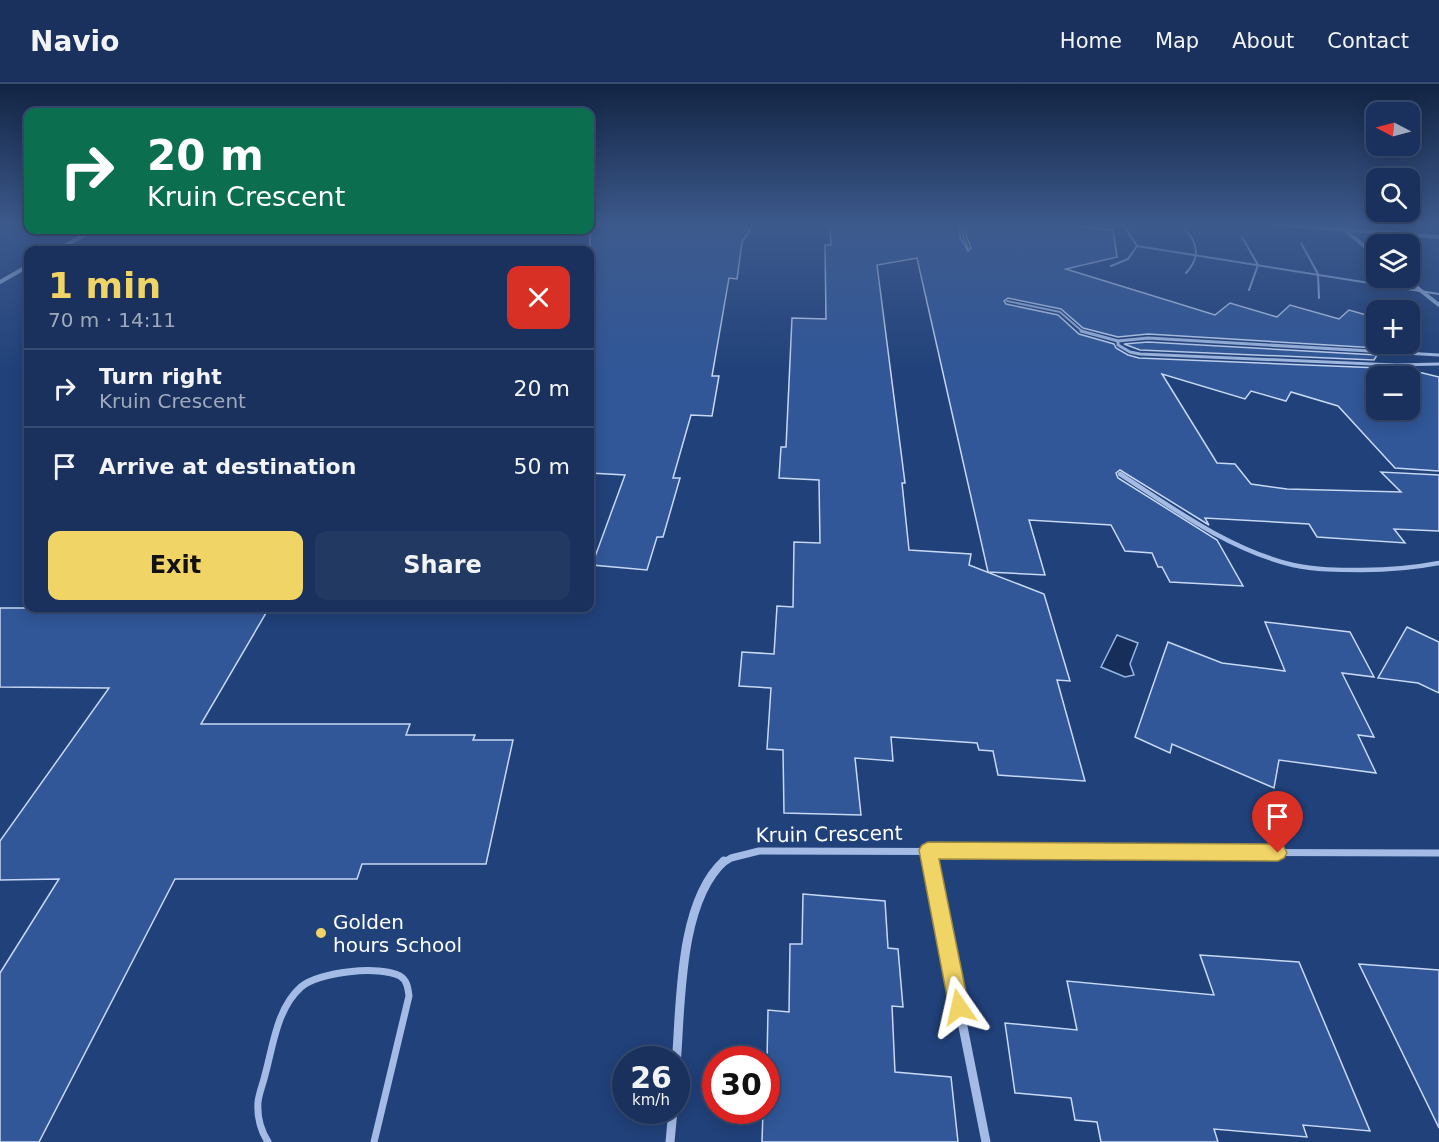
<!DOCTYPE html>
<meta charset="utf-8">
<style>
body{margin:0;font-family:"DejaVu Sans",sans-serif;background:#223962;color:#f1f3f6;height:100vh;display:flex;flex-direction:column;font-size:22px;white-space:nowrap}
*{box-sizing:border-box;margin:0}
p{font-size:20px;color:#9fa9bb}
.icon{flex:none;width:33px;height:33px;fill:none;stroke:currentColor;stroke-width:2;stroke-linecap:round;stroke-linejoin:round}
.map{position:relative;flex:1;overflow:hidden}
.details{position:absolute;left:24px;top:162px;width:570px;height:366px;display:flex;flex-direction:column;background:#19315c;border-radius:12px;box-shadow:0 3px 15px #0003,0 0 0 2px #374c72}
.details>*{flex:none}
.hud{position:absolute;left:24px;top:24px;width:570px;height:126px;border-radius:12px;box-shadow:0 3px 15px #0003,0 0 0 2px #374c72;background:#0b6e4f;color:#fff;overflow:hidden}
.needle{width:39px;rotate:276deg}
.fabs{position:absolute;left:1366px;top:18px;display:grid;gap:12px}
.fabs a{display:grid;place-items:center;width:54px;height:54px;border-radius:12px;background:#19315c;box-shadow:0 3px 15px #0003,0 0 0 2px #374c72;font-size:30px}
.speed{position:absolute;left:612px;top:962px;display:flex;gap:12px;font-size:30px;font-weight:700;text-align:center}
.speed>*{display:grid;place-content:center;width:78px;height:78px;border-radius:50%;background:#19315c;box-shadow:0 3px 15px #0003,0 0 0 2px #374c72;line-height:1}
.speed small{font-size:15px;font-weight:400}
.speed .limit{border:9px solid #d22;background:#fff;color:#111}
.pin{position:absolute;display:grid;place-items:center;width:51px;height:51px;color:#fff;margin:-62px -26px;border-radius:50% 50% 50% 0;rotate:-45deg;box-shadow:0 0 6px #0007}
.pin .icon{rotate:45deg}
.me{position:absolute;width:66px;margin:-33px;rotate:349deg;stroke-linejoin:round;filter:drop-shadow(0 0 4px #0008)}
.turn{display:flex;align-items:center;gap:21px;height:126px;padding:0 24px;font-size:27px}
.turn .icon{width:78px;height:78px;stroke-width:2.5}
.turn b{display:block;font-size:42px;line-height:51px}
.round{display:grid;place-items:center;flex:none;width:63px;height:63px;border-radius:12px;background:#223962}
.headline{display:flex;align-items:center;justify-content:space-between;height:102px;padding:0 24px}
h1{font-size:36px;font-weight:800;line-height:45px;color:#f1d466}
.button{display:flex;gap:12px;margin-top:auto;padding:12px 24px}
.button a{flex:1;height:69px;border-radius:12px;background:#f1d466;color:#111;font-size:24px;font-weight:800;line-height:69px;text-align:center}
.button a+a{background:#223962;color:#f1f3f6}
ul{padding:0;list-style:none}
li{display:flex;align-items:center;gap:18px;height:78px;padding:0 24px;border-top:2px solid #374c72}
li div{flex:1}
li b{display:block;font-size:22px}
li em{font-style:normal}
header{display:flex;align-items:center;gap:36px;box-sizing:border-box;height:84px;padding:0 30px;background:#19315c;border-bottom:2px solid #374c72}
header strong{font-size:28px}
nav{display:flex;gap:33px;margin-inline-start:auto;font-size:21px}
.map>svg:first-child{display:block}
.water{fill:#172e5a;stroke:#97b6e6;stroke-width:1.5}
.building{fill:#315798;stroke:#c7d8f4;stroke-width:1.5;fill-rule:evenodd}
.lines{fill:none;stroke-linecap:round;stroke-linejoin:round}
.service-far3{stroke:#a4bce5;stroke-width:2}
.service-far2{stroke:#a4bce5;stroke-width:3}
.service-far1{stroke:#a4bce5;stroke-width:4.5}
.service{stroke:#a4bce5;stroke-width:7}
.minor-far2{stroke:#a4bce5;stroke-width:4}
.minor-far1{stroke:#a4bce5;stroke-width:7}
.minor{stroke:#a4bce5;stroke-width:9}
.route{fill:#f1d466;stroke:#9d8a42;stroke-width:1.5}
.poi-dot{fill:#f1d466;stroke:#21417a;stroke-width:2}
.labels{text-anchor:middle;stroke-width:6;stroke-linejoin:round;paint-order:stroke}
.near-street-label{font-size:20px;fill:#fff;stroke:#21417a}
.near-poi-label{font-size:20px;fill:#fff;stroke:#21417a;text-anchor:start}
</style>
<header>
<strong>Navio</strong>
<nav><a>Home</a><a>Map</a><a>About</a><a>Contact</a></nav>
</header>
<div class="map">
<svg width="1439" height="1058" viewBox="0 0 1439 1058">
<rect width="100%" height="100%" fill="#21417a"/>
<polygon class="water" points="1117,551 1138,559 1130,580 1134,591 1125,593 1101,583"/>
<g class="building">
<polygon points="590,140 743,140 741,143 751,144 742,158 737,195 729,194 712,292 719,292 712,332 691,331 673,394 680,394 663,453 657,453 647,486 592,481 625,391 590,389"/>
<path d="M830 140 960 141V153L968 167 971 164 966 151V141L1056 140 1113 146 1117 173 1066 185 1215 231 1230 219 1277 233 1290 221 1339 235 1349 226 1377 234V264L1148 250 1118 253 1083 244 1061 225 1008 214 1004 217 1006 220 1058 231 1079 250 1114 260 1116 264 1128 271 1139 274 1406 285 1439 293V387L1395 384 1338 322 1291 308 1286 317 1251 307 1245 315 1162 290 1217 379 1235 380 1251 400 1287 405 1401 408 1381 388 1439 391V447L1394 445 1405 459 1317 453 1309 440 1205 434 1209 441 1120 386 1116 389 1118 394 1217 456 1243 502 1170 498 1162 483H1158L1152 469 1125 467 1111 441 1029 436 1045 491 988 488 917 174 877 181 905 399H902L909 466 971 470 969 481 1044 510 1070 597 1057 596 1085 697 998 691 993 667 979 666 977 659 891 653 893 677 855 674 861 731 784 729 783 666 767 665 771 604 739 602 742 568 774 570 777 522 793 523 794 458 820 459 819 396 779 394 781 363H786L792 234 826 235 825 161H831ZM1377 292H1410V326H1377Z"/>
<polygon points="1148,258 1377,271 1374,276 1140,266 1124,260"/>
<polygon points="0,524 269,524 201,640 410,640 406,651 475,651 473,656 513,656 486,780 362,780 357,795 175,795 39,1058 0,1058 0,889 59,795 0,796 0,757 109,604 0,603"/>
<polygon points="1265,538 1350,548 1374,593 1342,589 1374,653 1358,651 1376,689 1279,676 1274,704 1172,660 1170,669 1135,653 1168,558 1222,579 1285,587"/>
<polygon points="1407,543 1439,558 1439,609 1418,599 1378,594"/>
<polygon points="803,810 885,817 888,864 898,865 903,923 892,922 895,988 951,993 958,1058 762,1058 763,1026 766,1026 768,926 789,928 790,860 802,860"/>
<polygon points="1200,871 1299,878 1370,1047 1303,1041 1307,1053 1214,1045 1218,1058 1101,1058 1097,1038 1075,1036 1071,1014 1015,1009 1005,939 1077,946 1067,897 1214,911"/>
<polygon points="1359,880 1439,886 1439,1044"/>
</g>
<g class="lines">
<g class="service-far3">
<polyline points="963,140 963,152 968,164"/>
<path d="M1185 145C1199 160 1200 174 1186 189"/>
<polyline points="1242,153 1258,181 1249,206"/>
<polyline points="1301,159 1318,190 1319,214"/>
<polyline points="1137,162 1439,210"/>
<polyline points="1111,182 1128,175 1137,162 1123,140"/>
<polyline points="1007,217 1060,228 1083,248"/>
</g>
<g class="service-far2">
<polyline points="1081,247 1118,257 1148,254 1439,271"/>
<polyline points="1118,257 1118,261 1130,268 1140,270 1396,281 1439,280"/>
</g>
<path class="service-far1" d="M1120 390C1174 425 1230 466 1293 481 1316 486 1339 486 1362 486 1388 486 1413 484 1439 479"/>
<path class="service" d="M268 1058C261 1047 257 1032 258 1018 259 1009 263 1000 265 991 273 962 277 924 301 903 318 888 380 881 400 892 407 896 408 904 409 912L374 1058"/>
<g class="minor-far2">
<polyline points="1272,140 1439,153"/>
<polyline points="1337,140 1377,172"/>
<polyline points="57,166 94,146"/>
<polyline points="1405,194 1439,221"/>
<polyline points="0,198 28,182"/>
</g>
<g class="minor-far1">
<polyline points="928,766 931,779"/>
<polyline points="723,779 731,774 759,767 1439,769"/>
</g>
<g class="minor">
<polyline points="930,777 986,1058"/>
<path d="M676 982C681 923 678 819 724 777"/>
<polyline points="670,1058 673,1026"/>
</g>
</g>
<linearGradient id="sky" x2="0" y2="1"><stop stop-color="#122443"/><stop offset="0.49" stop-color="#3d5a8d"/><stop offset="1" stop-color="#3d5a8d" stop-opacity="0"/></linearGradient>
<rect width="1439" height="288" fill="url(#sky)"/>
<polygon class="route" points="928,758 1278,760 1284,763 1287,769 1284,774 1278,777 939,775 969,923 966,931 959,934 952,931 949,923 919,766 922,761"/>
<circle class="poi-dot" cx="321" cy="849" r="6"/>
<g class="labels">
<g class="near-street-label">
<text transform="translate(829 750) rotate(-1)" y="7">Kruin Crescent</text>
</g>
<g class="near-poi-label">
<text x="333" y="845">Golden<tspan x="333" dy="23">hours School</tspan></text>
</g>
</g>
</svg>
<div class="fabs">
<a><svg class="needle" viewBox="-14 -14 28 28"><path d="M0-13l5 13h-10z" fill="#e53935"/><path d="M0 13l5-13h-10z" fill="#9fa9bb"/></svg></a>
<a><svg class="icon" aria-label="search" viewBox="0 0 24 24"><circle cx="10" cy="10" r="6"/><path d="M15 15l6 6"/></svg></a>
<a><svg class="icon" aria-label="layers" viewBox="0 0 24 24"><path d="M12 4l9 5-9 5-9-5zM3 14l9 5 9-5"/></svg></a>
<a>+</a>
<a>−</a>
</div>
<div class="speed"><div>26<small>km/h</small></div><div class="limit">30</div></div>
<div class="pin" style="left:1278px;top:769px;background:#d93025"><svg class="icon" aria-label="arrive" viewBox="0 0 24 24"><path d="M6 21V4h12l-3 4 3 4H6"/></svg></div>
<svg class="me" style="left:959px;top:923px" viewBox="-20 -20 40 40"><path d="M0-17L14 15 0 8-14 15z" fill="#f1d466" stroke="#fff" stroke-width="4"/></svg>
<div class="hud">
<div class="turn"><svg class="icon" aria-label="right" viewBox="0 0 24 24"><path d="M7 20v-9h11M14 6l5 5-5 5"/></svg><div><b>20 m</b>Kruin Crescent</div></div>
</div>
<section class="details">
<div class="headline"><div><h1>1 min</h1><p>70 m · 14:11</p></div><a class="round" style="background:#d93025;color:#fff"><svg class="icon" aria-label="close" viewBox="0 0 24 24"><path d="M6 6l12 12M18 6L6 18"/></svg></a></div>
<ul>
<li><svg class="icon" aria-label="right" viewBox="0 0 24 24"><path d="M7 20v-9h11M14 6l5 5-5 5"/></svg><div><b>Turn right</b><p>Kruin Crescent</p></div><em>20 m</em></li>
<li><svg class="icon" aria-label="arrive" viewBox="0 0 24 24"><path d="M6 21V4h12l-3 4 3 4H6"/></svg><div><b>Arrive at destination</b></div><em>50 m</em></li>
</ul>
<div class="button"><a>Exit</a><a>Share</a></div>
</section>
</div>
